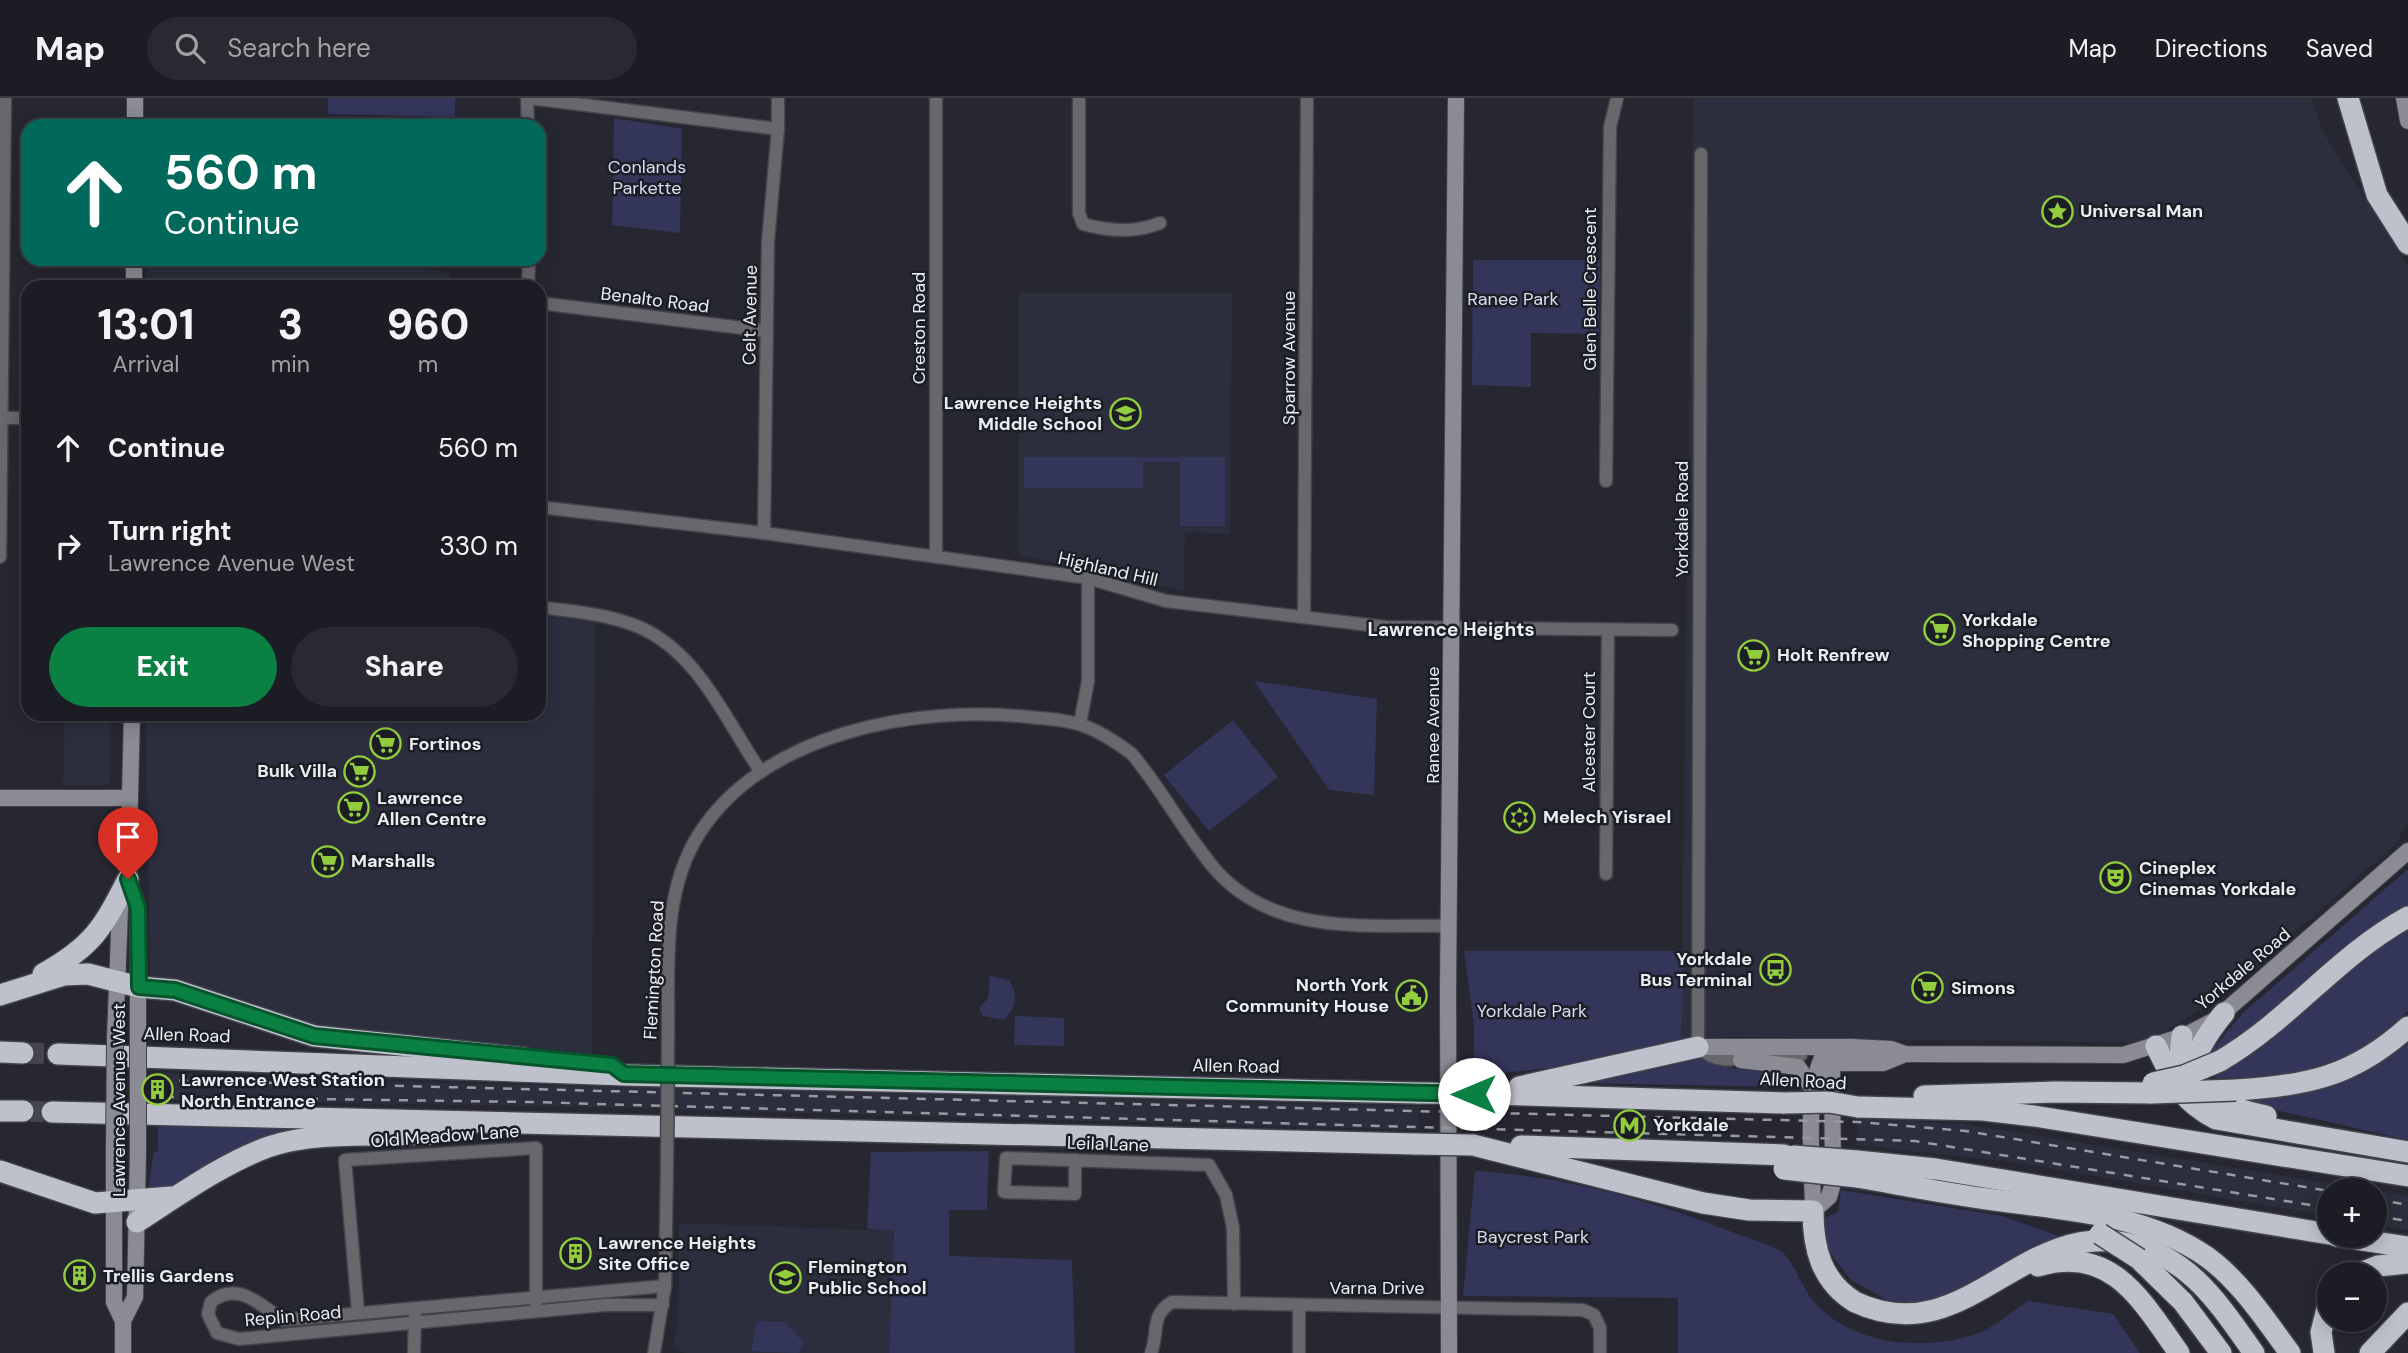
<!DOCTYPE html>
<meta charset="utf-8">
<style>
body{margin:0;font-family:"DM Sans",sans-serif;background:#292a31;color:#f1f3f6;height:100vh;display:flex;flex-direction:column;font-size:26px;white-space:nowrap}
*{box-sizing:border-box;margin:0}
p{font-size:23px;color:#a0a2a6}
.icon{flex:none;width:38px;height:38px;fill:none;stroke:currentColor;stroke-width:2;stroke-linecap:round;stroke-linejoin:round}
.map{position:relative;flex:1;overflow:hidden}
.drawer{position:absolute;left:21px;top:182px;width:525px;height:441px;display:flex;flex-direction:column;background:#1c1d24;border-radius:21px;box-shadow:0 4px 18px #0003,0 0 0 2px #3a3b41}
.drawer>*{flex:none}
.guide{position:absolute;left:21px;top:21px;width:525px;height:147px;border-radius:21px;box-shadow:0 4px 18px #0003,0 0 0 2px #3a3b41;background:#00695c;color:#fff;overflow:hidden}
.controls{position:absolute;left:2317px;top:1080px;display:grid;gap:14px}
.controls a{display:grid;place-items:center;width:70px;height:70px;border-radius:50%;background:#1c1d24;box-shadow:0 4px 18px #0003,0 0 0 2px #3a3b41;font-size:35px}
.pin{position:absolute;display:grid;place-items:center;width:60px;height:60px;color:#fff;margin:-72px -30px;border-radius:50% 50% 50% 0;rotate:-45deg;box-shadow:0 0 7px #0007}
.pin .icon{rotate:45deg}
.me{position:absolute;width:77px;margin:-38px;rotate:270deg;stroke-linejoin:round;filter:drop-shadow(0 0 5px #0008)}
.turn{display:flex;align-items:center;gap:24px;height:147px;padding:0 28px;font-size:32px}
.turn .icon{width:91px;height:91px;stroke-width:2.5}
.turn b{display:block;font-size:49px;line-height:60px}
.eta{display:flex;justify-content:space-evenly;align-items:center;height:119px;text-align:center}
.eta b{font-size:42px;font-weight:800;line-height:49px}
.button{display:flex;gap:14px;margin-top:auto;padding:14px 28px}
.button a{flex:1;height:80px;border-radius:42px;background:#0b8043;color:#fff;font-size:28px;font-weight:800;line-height:80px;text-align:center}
.button a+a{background:#292a31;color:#f1f3f6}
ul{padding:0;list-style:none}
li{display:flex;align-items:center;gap:21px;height:98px;padding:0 28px}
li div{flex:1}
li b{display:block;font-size:26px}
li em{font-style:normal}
header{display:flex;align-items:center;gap:42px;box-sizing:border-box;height:98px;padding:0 35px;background:#1c1d24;border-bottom:2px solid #3a3b41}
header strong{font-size:33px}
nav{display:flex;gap:38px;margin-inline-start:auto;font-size:24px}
.search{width:490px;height:63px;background:#292a31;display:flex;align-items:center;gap:18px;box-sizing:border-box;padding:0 24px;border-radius:38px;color:#a0a2a6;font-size:26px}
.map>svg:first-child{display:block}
.built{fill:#2c2e3d}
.green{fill:#333659}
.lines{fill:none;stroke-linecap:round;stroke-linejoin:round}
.highway-tunnel{stroke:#44454d;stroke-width:21;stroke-dasharray:21 10;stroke-linecap:butt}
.street-casing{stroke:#42434b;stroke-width:15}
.secondary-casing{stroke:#42434b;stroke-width:18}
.highway-casing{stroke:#42434b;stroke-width:24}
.street{stroke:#67676c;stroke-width:12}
.secondary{stroke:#8a8b93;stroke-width:16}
.highway{stroke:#bec0cb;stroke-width:21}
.rail{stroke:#999aa1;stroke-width:2.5;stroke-dasharray:9 9;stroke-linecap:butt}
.street-bridge-casing{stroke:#42434b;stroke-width:15;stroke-linecap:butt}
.secondary-bridge-casing{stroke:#42434b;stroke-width:18;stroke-linecap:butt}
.highway-bridge-casing{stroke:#42434b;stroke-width:24;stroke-linecap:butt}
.street-bridge{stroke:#67676c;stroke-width:12}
.secondary-bridge{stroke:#8a8b93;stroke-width:16}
.highway-bridge{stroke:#bec0cb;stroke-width:21}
.route-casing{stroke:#07532c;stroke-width:18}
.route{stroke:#0b8043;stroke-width:12}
.labels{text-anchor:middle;stroke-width:5;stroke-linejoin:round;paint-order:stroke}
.park-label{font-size:18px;fill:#daddf0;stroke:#1c1e26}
.poi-label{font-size:18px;font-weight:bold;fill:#ecedf3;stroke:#1c1e26;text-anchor:start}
.street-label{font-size:18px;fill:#ecedf3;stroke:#1c1e26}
.neighbourhood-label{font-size:19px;font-weight:bold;fill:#ecedf3;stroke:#1c1e26}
</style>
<header>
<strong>Map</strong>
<div class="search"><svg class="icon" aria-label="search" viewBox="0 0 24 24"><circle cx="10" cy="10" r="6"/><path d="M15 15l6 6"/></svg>Search here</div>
<nav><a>Map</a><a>Directions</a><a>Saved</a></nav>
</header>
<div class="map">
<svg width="2408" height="1255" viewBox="0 0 2408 1255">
<rect width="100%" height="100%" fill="#262730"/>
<g class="built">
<polygon points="1693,0 2311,0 2323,34 2408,169 2408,725 2395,747 2218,901 2145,945 1735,939 1681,942"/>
<polygon points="147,161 358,161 449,174 449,189 147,189"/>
<polygon points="1019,195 1232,195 1230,436 1185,434 1184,493 1018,457"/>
<polygon points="539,516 595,523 592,956 337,932 268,917 150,879 146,616 539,616"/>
<polygon points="65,616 111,616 110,682 106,687 63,687"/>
<polygon points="161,975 380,983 1419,1009 1418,1032 590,1009 160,1002"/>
<polygon points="1858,1020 1967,1026 2370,1092 2329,1092 2329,1118 2013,1064 1857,1047"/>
<polygon points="2375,1093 2408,1098 2408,1132 2375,1126"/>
<polygon points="679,1125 894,1133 889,1255 685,1255 673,1248 678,1226"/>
</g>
<g class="green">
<polygon points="328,0 455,0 455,19 328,16"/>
<polygon points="614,20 682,31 680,135 612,127"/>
<polygon points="1473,162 1600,162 1599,236 1531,235 1531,289 1472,287"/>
<polygon points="1024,359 1225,359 1225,428 1180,428 1180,364 1143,364 1143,390 1024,390"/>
<polygon points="1254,583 1377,601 1374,697 1329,692"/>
<polygon points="1233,622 1278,679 1209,733 1164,677"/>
<polygon points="2408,771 2408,810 2239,941 2204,961 2243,915"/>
<path d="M2408 828V912C2381 943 2346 966 2305 977 2278 984 2246 982 2219 984L2211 975Z"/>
<polygon points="1464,853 1684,853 1681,942 1588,966 1474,978 1474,927"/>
<path d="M990 878 1009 882C1019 897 1016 909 1004 922L983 918 979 910 988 900Z"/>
<polygon points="1015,918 1064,920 1064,948 1014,947"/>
<polygon points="2408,937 2408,1042 2219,999 2254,999"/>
<path d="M1697 955C1721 977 1757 970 1788 972L1787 989 1574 985Z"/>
<polygon points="158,1025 296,1027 293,1036 165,1094 148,1092 154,1054 158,1053"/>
<polygon points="989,1053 987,1112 949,1112 949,1158 1072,1162 1075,1255 889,1255 894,1133 867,1131 871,1054"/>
<path d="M1475 1073C1562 1078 1651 1102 1732 1134 1748 1141 1768 1145 1782 1154 1792 1161 1803 1191 1813 1203 1853 1249 1929 1255 1984 1233 1999 1225 2013 1213 2028 1203L2113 1216 2140 1255H1678V1200L1463 1198Z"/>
<polygon points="1841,1092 2002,1118 2065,1140 2035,1149 1935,1207 1893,1206 1850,1181 1828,1152 1823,1121 1838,1114"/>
<polygon points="757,1223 785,1224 804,1245 798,1255 751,1253"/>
</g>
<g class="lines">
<g class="highway-tunnel">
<polyline points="23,955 58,956"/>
<polyline points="23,1013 52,1014"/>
</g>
<defs>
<g id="street">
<polyline points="527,0 528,28"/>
<polyline points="529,0 778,31"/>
<polyline points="936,0 936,459"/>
<path d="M1079 0V115L1083 126C1108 133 1136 135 1160 125"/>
<path d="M1701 56 1698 949C1718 968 1737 961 1761 957 1774 955 1788 957 1801 957"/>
<polyline points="528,189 529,161"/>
<polyline points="539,205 767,233"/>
<polyline points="0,320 28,320"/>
<polyline points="1606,383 1610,29 1617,0"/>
<polyline points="539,409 764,435 1088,480 1166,503 1386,529 1672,532"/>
<polyline points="764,435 768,143 778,31 778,0"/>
<polyline points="0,459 5,0"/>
<path d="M539 509C572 513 608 516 639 529 699 555 726 623 761 674"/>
<polyline points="1304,519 1307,0"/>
<polyline points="1080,626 1088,583 1088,480"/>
<polyline points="1606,776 1608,533"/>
<path d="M668 938C669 871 661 796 699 736 764 634 917 607 1029 619 1046 621 1065 621 1081 627 1100 633 1116 644 1132 656 1162 692 1184 734 1214 770 1274 840 1368 826 1450 828"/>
<polyline points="1075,1062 1075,1096 1004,1094 1006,1060 1209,1067 1226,1097 1233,1130 1234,1206"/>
<path d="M663 1207H605L239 1241 217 1235 208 1216 211 1204C238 1182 260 1207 283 1222L665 1188"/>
<polyline points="358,1214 345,1062 536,1050 536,1206"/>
<polyline points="414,1255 415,1217"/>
<polyline points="654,1255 665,1188 667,1067"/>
<path d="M1151 1255C1159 1235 1150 1217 1172 1204L1583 1212 1594 1217 1600 1230V1255"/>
<polyline points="1299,1255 1299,1208"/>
</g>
<g id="secondary">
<polyline points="2404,0 2408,23"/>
<polyline points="135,28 135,0"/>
<polyline points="134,189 134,161"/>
<polyline points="0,700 129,700"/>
<polyline points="128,781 138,810 138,915"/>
<polyline points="115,940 120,810 128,781 132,616"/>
<polyline points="1698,949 1852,949 1891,951 1905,956 2123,957 2186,937 2215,922 2408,753"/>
<path d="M1828 949 1832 965 1833 1085 1829 1099 1813 1113C1813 1067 1802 987 1828 949Z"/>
<polyline points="1741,962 1798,969 1813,991"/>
<polyline points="1832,965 1883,965 1905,956"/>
<polyline points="114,1053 114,1204 123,1223"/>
<polyline points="123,1255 123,1223 135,1199 138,1053"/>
<polyline points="1449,1255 1448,893 1456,0"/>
</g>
<g id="highway">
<polyline points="2348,0 2377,97 2408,146"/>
<path d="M43 876C93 848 103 830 128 781"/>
<polyline points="0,897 64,877 88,876 139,889 175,892 314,938 524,960"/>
<path d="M2224 915C2171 980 2190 1002 2266 1018"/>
<path d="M2156 948C2173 982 2180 1002 2216 1021L2408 1054"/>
<polyline points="0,954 23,955"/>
<polyline points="58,956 624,977 1419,995"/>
<path d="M2220 963C2289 923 2338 857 2408 819"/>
<polyline points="2177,987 2182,938"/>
<polyline points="1519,989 1698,949"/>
<path d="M2236 992C2307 988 2354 978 2408 929"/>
<polyline points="1490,996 1784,1005"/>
<polyline points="1924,998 2056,994 2152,995"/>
<polyline points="1858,1009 1983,1012 2034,1018 2408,1078"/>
<polyline points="0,1013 23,1013"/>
<polyline points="52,1014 1416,1046"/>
<path d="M1473 1047 1703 1105 1749 1112 1813 1113C1813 1150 1821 1183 1855 1204 1964 1255 2019 1124 2125 1145 2189 1157 2219 1206 2254 1255"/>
<polyline points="1521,1048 1784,1057"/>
<polyline points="1857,1063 1936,1071 2329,1136"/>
<polyline points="0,1073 95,1105 171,1099"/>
<path d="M1857 1079C1903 1087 1948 1096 1994 1102 2066 1112 2145 1116 2207 1159 2241 1184 2265 1221 2290 1255"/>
<path d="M137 1124C179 1097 222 1066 268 1049 314 1033 381 1038 430 1036"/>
<polyline points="2336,1138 2408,1149"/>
<polyline points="2139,1161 2183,1204 2221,1255"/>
<path d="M2038 1168C2112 1146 2142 1203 2179 1255"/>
<polyline points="2358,1176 2378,1168 2408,1165"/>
<polyline points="2324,1255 2321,1234 2329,1203"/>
<polyline points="2370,1255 2408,1215"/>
</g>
</defs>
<use href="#street" class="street-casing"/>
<use href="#secondary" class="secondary-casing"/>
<use href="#highway" class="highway-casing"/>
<use href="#street" class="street"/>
<use href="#secondary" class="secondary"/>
<use href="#highway" class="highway"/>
<g class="rail">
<polyline points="161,982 1858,1024 1966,1033 2329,1093"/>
<polyline points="165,999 530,1004 1915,1043 2329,1110"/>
<polyline points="2375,1101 2408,1107"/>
<polyline points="2375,1118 2408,1123"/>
</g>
<defs>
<polyline id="street-bridge" points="667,1067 668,938"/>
<g id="secondary-bridge">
<polyline points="114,1053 115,940"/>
<polyline points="138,1053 138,915"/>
</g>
<g id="highway-bridge">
<polyline points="2153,985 2184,978 2220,963"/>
<polyline points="1419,995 1490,996"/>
<polyline points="2152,995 2236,992"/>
<polyline points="1784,1005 1829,1004 1858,1009"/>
<polyline points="1416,1046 1473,1047"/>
<polyline points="1793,1058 1857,1063"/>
<polyline points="1784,1071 1857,1079"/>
<polyline points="2100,1136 2139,1161"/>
</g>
</defs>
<use href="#street-bridge" class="street-bridge-casing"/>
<use href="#secondary-bridge" class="secondary-bridge-casing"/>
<use href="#highway-bridge" class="highway-bridge-casing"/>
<use href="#street-bridge" class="street-bridge"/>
<use href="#secondary-bridge" class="secondary-bridge"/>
<use href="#highway-bridge" class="highway-bridge"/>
</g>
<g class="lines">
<defs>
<polyline id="route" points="128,781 138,810 139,889 175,892 314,938 612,967 624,976 1474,996"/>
</defs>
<use href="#route" class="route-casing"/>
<use href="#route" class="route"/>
</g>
<defs>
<symbol id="sight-ring" viewBox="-11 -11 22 22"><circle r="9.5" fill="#1c1e26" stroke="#93cd3d" stroke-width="1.5"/><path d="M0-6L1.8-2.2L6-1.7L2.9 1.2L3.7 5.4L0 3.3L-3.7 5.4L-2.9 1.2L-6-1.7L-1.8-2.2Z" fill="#93cd3d"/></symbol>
<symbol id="school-ring" viewBox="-11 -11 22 22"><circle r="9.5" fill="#1c1e26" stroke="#93cd3d" stroke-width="1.5"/><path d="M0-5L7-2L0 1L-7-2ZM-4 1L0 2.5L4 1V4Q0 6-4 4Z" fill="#93cd3d"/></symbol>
<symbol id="supermarket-ring" viewBox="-11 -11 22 22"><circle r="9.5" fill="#1c1e26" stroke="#93cd3d" stroke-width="1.5"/><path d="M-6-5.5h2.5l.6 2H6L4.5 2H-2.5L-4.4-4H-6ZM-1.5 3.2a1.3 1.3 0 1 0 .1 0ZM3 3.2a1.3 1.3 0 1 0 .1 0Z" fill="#93cd3d"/></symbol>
<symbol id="synagogue-ring" viewBox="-11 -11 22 22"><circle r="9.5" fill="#1c1e26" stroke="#93cd3d" stroke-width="1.5"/><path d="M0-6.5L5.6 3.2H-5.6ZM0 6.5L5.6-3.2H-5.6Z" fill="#93cd3d"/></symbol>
<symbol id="theatre-ring" viewBox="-11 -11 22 22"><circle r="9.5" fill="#1c1e26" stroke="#93cd3d" stroke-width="1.5"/><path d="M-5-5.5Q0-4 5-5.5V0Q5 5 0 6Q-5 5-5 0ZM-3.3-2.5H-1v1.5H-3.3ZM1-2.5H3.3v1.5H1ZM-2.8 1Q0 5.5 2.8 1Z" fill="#93cd3d"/></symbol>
<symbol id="bus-ring" viewBox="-11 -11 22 22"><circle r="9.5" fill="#1c1e26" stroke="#93cd3d" stroke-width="1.5"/><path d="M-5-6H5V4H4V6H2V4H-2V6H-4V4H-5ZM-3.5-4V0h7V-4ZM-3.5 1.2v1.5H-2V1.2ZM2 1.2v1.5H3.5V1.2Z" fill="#93cd3d"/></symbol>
<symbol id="civic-ring" viewBox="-11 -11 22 22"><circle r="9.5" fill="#1c1e26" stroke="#93cd3d" stroke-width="1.5"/><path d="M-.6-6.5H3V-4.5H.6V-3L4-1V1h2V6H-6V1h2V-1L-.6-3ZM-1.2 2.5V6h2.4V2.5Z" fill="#93cd3d"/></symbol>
<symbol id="building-ring" viewBox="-11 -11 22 22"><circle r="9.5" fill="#1c1e26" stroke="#93cd3d" stroke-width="1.5"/><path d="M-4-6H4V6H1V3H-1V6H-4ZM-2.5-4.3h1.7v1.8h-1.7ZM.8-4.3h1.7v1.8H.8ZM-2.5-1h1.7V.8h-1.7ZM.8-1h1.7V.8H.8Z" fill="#93cd3d"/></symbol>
<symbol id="metro-ring" viewBox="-11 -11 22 22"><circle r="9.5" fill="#1c1e26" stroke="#93cd3d" stroke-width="1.5"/><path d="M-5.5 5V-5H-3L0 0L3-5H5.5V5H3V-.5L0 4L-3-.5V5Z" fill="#93cd3d"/></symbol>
</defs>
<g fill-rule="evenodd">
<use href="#sight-ring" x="2040" y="96" width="35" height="35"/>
<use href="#school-ring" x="1108" y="298" width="35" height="35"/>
<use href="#supermarket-ring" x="1922" y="514" width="35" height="35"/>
<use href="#supermarket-ring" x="1736" y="540" width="35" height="35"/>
<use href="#supermarket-ring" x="368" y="628" width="35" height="35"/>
<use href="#supermarket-ring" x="342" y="656" width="35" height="35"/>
<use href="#supermarket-ring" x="336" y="692" width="35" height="35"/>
<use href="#synagogue-ring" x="1502" y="702" width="35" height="35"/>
<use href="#supermarket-ring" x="310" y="746" width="35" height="35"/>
<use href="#theatre-ring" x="2098" y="762" width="35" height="35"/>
<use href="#bus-ring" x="1758" y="854" width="35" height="35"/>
<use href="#supermarket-ring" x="1910" y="872" width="35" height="35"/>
<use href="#civic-ring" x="1394" y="880" width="35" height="35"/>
<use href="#building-ring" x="140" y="974" width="35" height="35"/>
<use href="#metro-ring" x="1612" y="1010" width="35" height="35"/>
<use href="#building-ring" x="558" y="1138" width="35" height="35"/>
<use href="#building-ring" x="62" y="1160" width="35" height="35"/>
<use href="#school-ring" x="768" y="1162" width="35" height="35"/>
</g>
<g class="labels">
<g class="park-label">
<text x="647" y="75">Conlands<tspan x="647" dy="21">Parkette</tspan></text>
<text x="1513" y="207">Ranee Park</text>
<text x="1532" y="919">Yorkdale Park</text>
<text x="1533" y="1145">Baycrest Park</text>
</g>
<g class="poi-label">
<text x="2080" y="119">Universal Man</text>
<text x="1102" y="311" text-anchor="end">Lawrence Heights<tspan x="1102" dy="21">Middle School</tspan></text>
<text x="1962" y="528">Yorkdale<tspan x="1962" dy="21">Shopping Centre</tspan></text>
<text x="1777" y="563">Holt Renfrew</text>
<text x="409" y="652">Fortinos</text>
<text x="337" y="679" text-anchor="end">Bulk Villa</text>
<text x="377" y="706">Lawrence<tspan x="377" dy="21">Allen Centre</tspan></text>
<text x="1543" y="725">Melech Yisrael</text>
<text x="351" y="769">Marshalls</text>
<text x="2139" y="776">Cineplex<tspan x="2139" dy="21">Cinemas Yorkdale</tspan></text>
<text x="1752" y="867" text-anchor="end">Yorkdale<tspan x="1752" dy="21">Bus Terminal</tspan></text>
<text x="1389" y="893" text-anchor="end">North York<tspan x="1389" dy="21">Community House</tspan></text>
<text x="1951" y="896">Simons</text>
<text x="181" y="988">Lawrence West Station<tspan x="181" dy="21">North Entrance</tspan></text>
<text x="1653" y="1033">Yorkdale</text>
<text x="598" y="1151">Lawrence Heights<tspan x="598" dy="21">Site Office</tspan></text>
<text x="808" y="1175">Flemington<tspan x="808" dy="21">Public School</tspan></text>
<text x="103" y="1184">Trellis Gardens</text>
</g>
<g class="street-label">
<text transform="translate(1590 191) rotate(-90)" y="6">Glen Belle Crescent</text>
<text transform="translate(655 202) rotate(7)" y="6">Benalto Road</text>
<text transform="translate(750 217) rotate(-89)" y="6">Celt Avenue</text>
<text transform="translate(919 230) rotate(-90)" y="6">Creston Road</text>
<text transform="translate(1289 260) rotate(-90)" y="6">Sparrow Avenue</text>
<text transform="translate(1682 421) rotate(-90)" y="6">Yorkdale Road</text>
<text transform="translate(1108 471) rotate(13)" y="6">Highland Hill</text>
<text transform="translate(1433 627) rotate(-90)" y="6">Ranee Avenue</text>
<text transform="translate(1589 634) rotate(-90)" y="6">Alcester Court</text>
<text transform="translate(2243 871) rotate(-40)" y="6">Yorkdale Road</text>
<text transform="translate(654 872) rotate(-87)" y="6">Flemington Road</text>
<text transform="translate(187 937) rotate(2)" y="6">Allen Road</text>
<text transform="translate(1236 968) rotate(1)" y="6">Allen Road</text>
<text transform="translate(1803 983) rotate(3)" y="6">Allen Road</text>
<text transform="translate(119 1002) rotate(-90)" y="6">Lawrence Avenue West</text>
<text transform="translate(445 1038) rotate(-4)" y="6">Old Meadow Lane</text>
<text transform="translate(1108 1046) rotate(2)" y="6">Leila Lane</text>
<text x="1377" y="1196">Varna Drive</text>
<text transform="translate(293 1218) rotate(-5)" y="6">Replin Road</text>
</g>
<g class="neighbourhood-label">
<text x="1451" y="538">Lawrence Heights</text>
</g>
</g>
</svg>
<div class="controls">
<a>+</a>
<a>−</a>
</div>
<div class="pin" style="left:128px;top:781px;background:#d93025"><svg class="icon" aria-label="arrive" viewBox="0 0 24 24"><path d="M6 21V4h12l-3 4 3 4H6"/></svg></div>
<svg class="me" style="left:1474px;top:996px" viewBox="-20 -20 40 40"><circle r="19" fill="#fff"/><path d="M0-13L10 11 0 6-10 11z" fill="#0b8043"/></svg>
<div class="guide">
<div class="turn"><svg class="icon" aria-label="ahead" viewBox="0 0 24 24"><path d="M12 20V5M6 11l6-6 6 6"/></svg><div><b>560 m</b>Continue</div></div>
</div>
<section class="drawer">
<div class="eta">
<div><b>13:01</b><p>Arrival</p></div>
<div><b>3</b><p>min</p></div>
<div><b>960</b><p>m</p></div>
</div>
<ul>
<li><svg class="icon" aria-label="ahead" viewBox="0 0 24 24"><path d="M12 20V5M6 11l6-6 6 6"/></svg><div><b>Continue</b></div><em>560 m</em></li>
<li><svg class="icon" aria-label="right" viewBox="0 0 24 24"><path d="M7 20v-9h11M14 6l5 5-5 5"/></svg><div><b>Turn right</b><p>Lawrence Avenue West</p></div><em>330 m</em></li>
</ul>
<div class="button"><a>Exit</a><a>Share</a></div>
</section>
</div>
